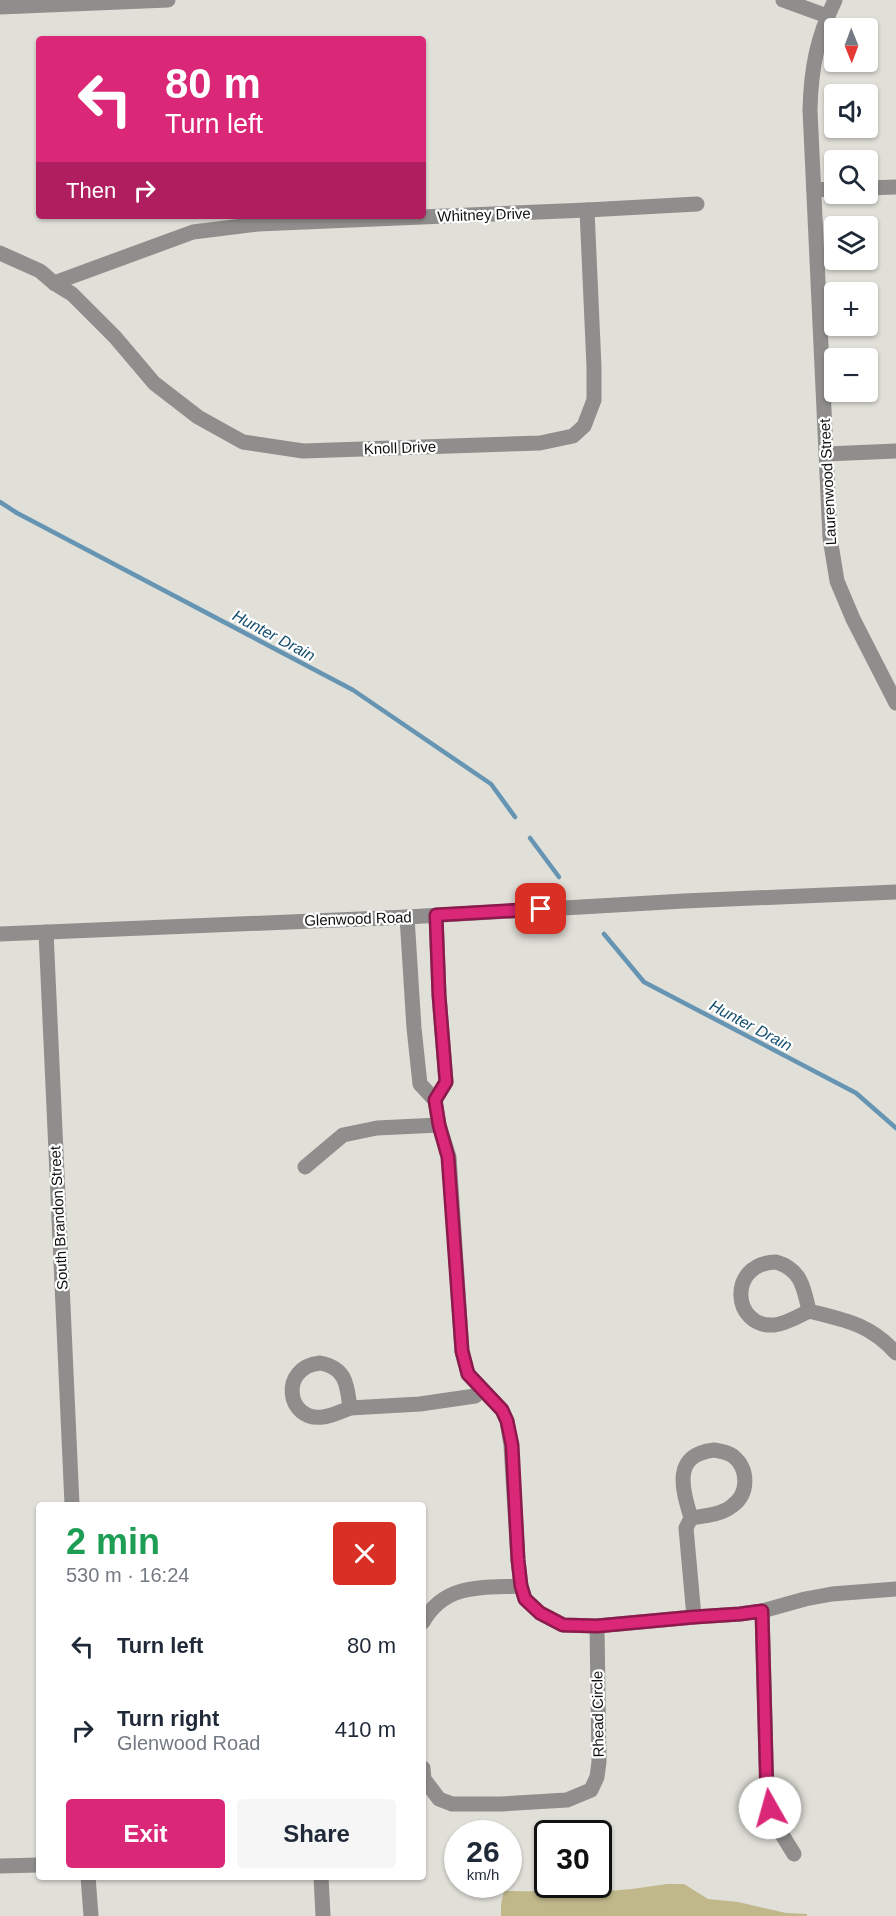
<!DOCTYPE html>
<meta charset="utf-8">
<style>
body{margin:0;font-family:Arial,sans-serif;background:#f6f6f7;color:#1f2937;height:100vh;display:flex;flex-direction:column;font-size:22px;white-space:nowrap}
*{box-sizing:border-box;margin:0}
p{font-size:20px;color:#747a83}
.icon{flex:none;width:33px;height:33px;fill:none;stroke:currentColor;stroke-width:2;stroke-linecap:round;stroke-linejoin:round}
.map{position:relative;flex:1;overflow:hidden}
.sheet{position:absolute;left:36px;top:1502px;width:390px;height:378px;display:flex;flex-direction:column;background:#fff;border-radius:6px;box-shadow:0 2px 4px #0004}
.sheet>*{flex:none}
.top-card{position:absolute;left:36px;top:36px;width:390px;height:183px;border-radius:6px;box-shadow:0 2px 4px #0004;background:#db2777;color:#fff;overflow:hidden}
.needle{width:39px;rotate:179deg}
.controls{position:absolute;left:824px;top:18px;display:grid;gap:12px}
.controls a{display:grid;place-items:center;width:54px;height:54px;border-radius:6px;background:#fff;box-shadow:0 2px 4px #0004;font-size:30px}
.speed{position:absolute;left:444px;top:1820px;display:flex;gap:12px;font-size:30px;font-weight:700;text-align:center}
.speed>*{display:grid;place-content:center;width:78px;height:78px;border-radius:50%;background:#fff;box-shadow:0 2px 4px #0004;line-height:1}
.speed small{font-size:15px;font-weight:400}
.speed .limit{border:3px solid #111;border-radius:9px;background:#fff;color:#111}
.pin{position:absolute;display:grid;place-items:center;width:51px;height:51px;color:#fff;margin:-26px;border-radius:12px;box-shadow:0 3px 9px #0006}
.me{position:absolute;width:66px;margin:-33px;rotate:353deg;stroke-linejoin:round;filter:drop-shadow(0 0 4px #0008)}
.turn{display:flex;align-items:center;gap:21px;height:126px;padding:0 30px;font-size:27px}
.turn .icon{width:78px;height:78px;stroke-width:2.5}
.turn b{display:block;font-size:42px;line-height:51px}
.then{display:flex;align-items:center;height:57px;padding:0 30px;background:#0003;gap:12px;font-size:22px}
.round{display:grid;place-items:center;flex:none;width:63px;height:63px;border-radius:6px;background:#f6f6f7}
.overview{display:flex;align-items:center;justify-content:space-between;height:102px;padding:0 30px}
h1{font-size:36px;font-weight:600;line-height:45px;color:#1e9e55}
.primary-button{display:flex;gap:12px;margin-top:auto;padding:12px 30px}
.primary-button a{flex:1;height:69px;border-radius:6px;background:#db2777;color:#fff;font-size:24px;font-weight:600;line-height:69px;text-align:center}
.primary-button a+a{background:#f6f6f7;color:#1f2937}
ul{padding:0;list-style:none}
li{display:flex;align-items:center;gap:18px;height:84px;padding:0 30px}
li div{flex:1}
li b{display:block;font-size:22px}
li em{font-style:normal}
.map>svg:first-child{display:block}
.green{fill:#c0b88a}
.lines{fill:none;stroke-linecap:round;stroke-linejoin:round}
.stream{stroke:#6694b3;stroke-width:4.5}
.minor{stroke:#8f8e8c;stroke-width:15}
.route-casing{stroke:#8e194d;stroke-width:15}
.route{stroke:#db2777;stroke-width:10}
.labels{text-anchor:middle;stroke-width:4.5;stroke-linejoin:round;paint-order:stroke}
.street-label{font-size:15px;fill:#10100e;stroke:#fff}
.water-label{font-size:16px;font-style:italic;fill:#174f6f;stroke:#fff}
</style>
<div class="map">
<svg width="896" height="1916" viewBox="0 0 896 1916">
<rect width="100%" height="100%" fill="#e0dfd8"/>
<polygon class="green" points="667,1884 684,1884 708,1899 738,1902 786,1913 807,1914 807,1916 501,1916 501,1904 504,1891 595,1892 632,1889"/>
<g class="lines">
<g class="stream">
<polyline points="0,502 17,513 353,690 491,784 515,817"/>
<polyline points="530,838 559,877"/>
<polyline points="604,934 644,982 856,1093 896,1128"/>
</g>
<g class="minor">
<polyline points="783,0 827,16"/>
<path d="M835 0C817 38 811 68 810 110L830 538 837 581 853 619 896 703"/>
<polyline points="0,7 168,0"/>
<polyline points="867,188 896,187"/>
<polyline points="814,190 834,189"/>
<polyline points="0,253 40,271 54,283 193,232 258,224 587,210 697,204"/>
<polyline points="54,283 72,294 115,337 154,383 198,417 243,442 303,451 540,443 573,436 584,426 594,400 594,367 587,210"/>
<polyline points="826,454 896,451"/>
<polyline points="407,917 414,1028 420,1084 435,1100 439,1125 449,1157 462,1351 468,1374 502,1410 507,1421 511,1445 518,1560 521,1586 525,1599 540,1613 563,1625 597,1626 694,1617 740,1614 762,1611 805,1599 832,1594 896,1589"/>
<polyline points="46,932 72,1504"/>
<polyline points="0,934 407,917 684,901 896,892"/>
<polyline points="435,1100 446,1082 439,995 436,915"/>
<polyline points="305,1167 343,1135 377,1128 439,1125"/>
<path d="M776 1262C801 1269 804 1288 809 1311 799 1316 786 1324 774 1325 732 1328 727 1263 776 1262Z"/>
<path d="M809 1311C845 1320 870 1324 896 1353"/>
<path d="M320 1363C347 1368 347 1386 350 1408 342 1411 332 1416 323 1417 286 1422 279 1367 320 1363Z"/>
<polyline points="350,1408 420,1404 475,1396 482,1390"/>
<path d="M714 1450C721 1451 727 1452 733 1456 749 1469 749 1494 732 1506 721 1515 704 1516 691 1518 682 1488 672 1455 714 1450Z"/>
<polyline points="691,1518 686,1528 694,1617"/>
<polyline points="762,1611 767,1797 773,1820 794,1854"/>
<path d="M423 1622C445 1583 482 1588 521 1586"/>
<polyline points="423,1768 424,1779 439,1799 452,1804 501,1804 567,1800 591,1790 597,1777 599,1762 597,1626"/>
<polyline points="0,1866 39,1865"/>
<polyline points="88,1876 91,1916"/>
<polyline points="321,1876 323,1916"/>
</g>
</g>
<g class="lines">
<defs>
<polyline id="route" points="541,909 436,915 439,995 446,1082 435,1100 439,1125 448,1157 462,1351 468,1374 502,1410 507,1421 512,1445 518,1560 521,1586 525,1599 540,1613 563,1625 597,1626 694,1617 740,1614 762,1611 767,1797 770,1808"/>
</defs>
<use href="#route" class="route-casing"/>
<use href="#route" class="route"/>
</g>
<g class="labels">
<g class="street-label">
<text transform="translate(484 215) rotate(-2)" y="5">Whitney Drive</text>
<text transform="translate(400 448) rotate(-2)" y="5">Knoll Drive</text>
<text transform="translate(828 482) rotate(-93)" y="5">Laurenwood Street</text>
<text transform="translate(358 919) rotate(-2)" y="5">Glenwood Road</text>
<text transform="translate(59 1218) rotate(-93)" y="5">South Brandon Street</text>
<text transform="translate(598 1714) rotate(-91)" y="5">Rhead Circle</text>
</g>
<g class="water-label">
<text transform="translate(274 635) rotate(28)" y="6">Hunter Drain</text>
<text transform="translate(751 1025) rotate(28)" y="6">Hunter Drain</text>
</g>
</g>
</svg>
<div class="controls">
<a><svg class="needle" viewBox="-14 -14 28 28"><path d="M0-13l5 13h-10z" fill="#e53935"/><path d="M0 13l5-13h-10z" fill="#747a83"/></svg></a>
<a><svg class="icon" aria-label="sound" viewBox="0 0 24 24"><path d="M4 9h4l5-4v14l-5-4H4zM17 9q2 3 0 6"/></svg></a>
<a><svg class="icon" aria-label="search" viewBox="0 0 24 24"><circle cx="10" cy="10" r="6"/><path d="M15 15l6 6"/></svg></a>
<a><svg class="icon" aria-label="layers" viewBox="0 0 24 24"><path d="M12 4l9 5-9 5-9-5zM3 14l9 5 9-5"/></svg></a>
<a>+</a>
<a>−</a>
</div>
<div class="speed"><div>26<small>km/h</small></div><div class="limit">30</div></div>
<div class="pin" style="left:541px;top:909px;background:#d93025"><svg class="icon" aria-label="arrive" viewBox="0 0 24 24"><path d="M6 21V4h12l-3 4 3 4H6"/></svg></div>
<svg class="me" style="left:770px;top:1808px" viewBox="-20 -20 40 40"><circle r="19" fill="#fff"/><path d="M0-13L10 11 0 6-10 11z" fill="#db2777"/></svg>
<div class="top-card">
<div class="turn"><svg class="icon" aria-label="left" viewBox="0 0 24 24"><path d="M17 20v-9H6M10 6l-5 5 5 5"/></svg><div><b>80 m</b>Turn left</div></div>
<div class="then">Then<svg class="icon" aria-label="right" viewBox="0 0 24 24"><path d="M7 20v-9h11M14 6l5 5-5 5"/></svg></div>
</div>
<section class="sheet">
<div class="overview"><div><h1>2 min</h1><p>530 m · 16:24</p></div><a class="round" style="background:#d93025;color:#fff"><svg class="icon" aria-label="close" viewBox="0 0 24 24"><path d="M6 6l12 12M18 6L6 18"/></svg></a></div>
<ul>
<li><svg class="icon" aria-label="left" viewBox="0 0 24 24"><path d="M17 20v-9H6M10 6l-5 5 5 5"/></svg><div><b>Turn left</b></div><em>80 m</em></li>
<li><svg class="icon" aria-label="right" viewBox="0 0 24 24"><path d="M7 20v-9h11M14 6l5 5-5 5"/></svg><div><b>Turn right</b><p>Glenwood Road</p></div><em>410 m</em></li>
</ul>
<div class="primary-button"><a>Exit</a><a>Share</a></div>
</section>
</div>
